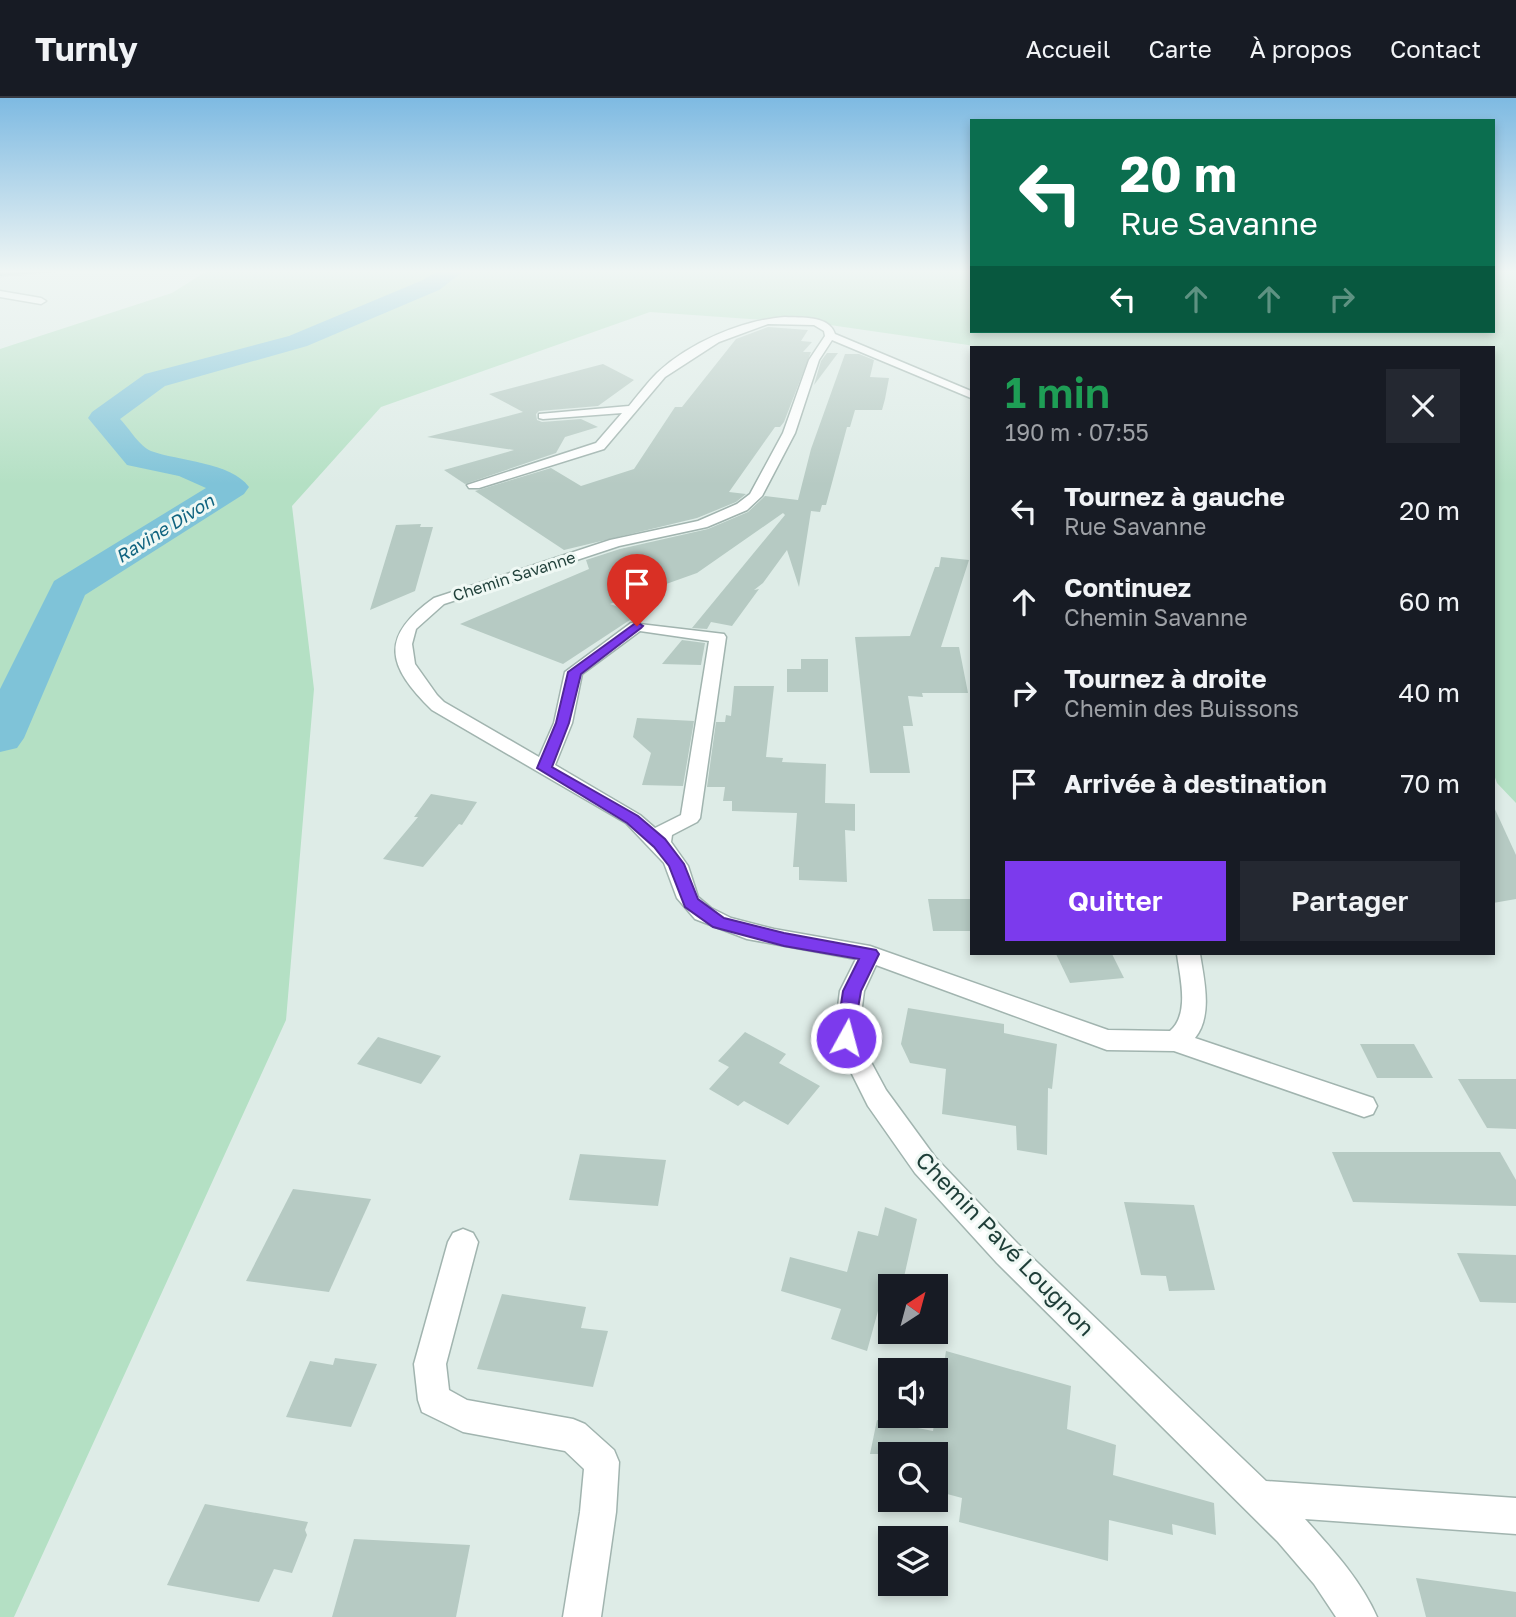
<!DOCTYPE html>
<html lang="fr">
<meta charset="utf-8">
<style>
body{margin:0;font-family:"Golos Text",sans-serif;background:#242831;color:#f1f3f6;height:100vh;display:flex;flex-direction:column;font-size:26px;white-space:nowrap}
*{box-sizing:border-box;margin:0}
p{font-size:23px;color:#9ea1a6}
.icon{flex:none;width:38px;height:38px;fill:none;stroke:currentColor;stroke-width:2;stroke-linecap:round;stroke-linejoin:round}
.map{position:relative;flex:1;overflow:hidden}
.details{position:absolute;left:970px;top:248px;width:525px;height:609px;display:flex;flex-direction:column;background:#171b24;border-radius:0px;box-shadow:0 4px 10px #0003}
.details>*{flex:none}
.guide{position:absolute;left:970px;top:21px;width:525px;height:214px;border-radius:0px;box-shadow:0 4px 10px #0003;background:#0b6e4f;color:#fff;overflow:hidden}
.needle{width:46px;rotate:36deg}
.fabs{position:absolute;left:878px;top:1176px;display:grid;gap:14px}
.fabs a{display:grid;place-items:center;width:70px;height:70px;border-radius:0px;background:#171b24;box-shadow:0 4px 10px #0003;font-size:35px}
.pin{position:absolute;display:grid;place-items:center;width:60px;height:60px;color:#fff;margin:-72px -30px;border-radius:50% 50% 50% 0;rotate:-45deg;box-shadow:0 0 7px #0007}
.pin .icon{rotate:45deg}
.me{position:absolute;width:77px;margin:-38px;rotate:7deg;stroke-linejoin:round;filter:drop-shadow(0 0 5px #0008)}
.turn{display:flex;align-items:center;gap:24px;height:147px;padding:0 35px;font-size:32px}
.turn .icon{width:91px;height:91px;stroke-width:2.5}
.turn b{display:block;font-size:49px;line-height:60px}
.lanes{display:flex;align-items:center;height:66px;padding:0 35px;background:#0003;justify-content:center;gap:35px;direction:ltr}
.lanes .off{opacity:.35}
.round{display:grid;place-items:center;flex:none;width:74px;height:74px;border-radius:0px;background:#242831}
.headline{display:flex;align-items:center;justify-content:space-between;height:119px;padding:0 35px}
h1{font-size:42px;font-weight:600;line-height:52px;color:#1e9e55}
.cta{display:flex;gap:14px;margin-top:auto;padding:14px 35px}
.cta a{flex:1;height:80px;border-radius:0px;background:#7c3aed;color:#fff;font-size:28px;font-weight:600;line-height:80px;text-align:center}
.cta a+a{background:#242831;color:#f1f3f6}
ul{padding:0;list-style:none}
li{display:flex;align-items:center;gap:21px;height:91px;padding:0 35px}
li div{flex:1}
li b{display:block;font-size:26px}
li em{font-style:normal}
header{display:flex;align-items:center;gap:42px;box-sizing:border-box;height:98px;padding:0 35px;background:#171b24;border-bottom:2px solid #363941}
header strong{font-size:33px}
nav{display:flex;gap:38px;margin-inline-start:auto;font-size:24px}
.map>svg:first-child{display:block}
.green{fill:#b4e0c4}
.lines{fill:none;stroke-linecap:round;stroke-linejoin:round}
.stream{fill:#7fc3d8;fill-rule:evenodd}
.river{fill:#7fc3d8;fill-rule:evenodd}
.building{fill:#b6cac3}
.minor-casing{stroke:#a1b4af;stroke-width:3}
.primary-casing{stroke:#c0c9c7;stroke-width:3}
.minor{fill:#fff;fill-rule:evenodd}
.primary{fill:#5ea79a;fill-rule:evenodd}
.route{fill:#7c3aed;stroke:#51269a;stroke-width:2}
.labels{text-anchor:middle;stroke-width:6;stroke-linejoin:round;paint-order:stroke}
.far-street-label{font-size:16px;fill:#1e3e38;stroke:#eff8f4}
.far-water-label{font-size:18px;font-style:italic;fill:#116480;stroke:#eff8f4}
.near-street-label{font-size:23px;fill:#1e3e38;stroke:#eff8f4}
</style>
<header>
<strong>Turnly</strong>
<nav><a>Accueil</a><a>Carte</a><a>À propos</a><a>Contact</a></nav>
</header>
<div class="map">
<svg width="1516" height="1519" viewBox="0 0 1516 1519">
<rect width="100%" height="100%" fill="#deece7"/>
<polygon class="green" points="207,173 971,173 971,233 1493,233 1493,173 1516,173 1516,705 1497,685 1493,674 1493,250 989,250 823,226 650,214 381,309 292,408 314,591 286,922 14,1519 0,1519 0,251 172,195"/>
<g class="lines">
<polygon class="stream" points="1508,173 1516,174 1516,176 1509,174"/>
<path class="river" d="M438 173H464L439 192 307 248 165 288 120 321C129 330 140 349 151 353 178 363 231 364 249 389L244 396 85 497 24 640 17 650 0 654V591L54 483 206 390 179 378 127 367 88 320 92 314 145 276 289 238 423 182Z"/>
</g>
<g class="building">
<polygon points="768,229 808,232 801,243 812,244 803,254 811,254 784,324 780,329 775,329 729,394 746,396 736,404 697,420 564,452 475,393 551,370 581,388 634,371 675,309 682,309 736,241"/>
<polygon points="827,255 838,255 814,287 821,263"/>
<polygon points="845,256 859,256 874,262 870,279 889,280 885,301 882,312 855,312 850,329 847,329 826,407 822,407 820,414 811,413 799,489 787,452 763,485 754,492 759,491 732,528 711,524 707,531 692,530 785,417 783,415 697,475 610,506 639,516 563,566 460,526 589,471 586,462 620,451 708,431 748,414 765,398 798,402 811,351"/>
<polygon points="603,266 634,282 598,308 539,313 536,316 537,322 542,324 581,321 598,329 565,339 556,355 465,386 444,372 514,352 427,339 523,314 489,296"/>
<polygon points="421,426 420,429 433,429 415,493 370,512 396,427"/>
<polygon points="941,459 969,462 941,549 959,549 968,595 922,595 923,599 908,598 913,628 903,628 910,675 870,675 855,539 910,538 935,469 939,469"/>
<polygon points="682,542 705,545 701,567 662,566"/>
<polygon points="801,561 828,561 828,594 787,594 787,571 801,571"/>
<polygon points="734,588 774,588 766,659 783,660 782,664 826,666 825,705 855,706 855,733 845,732 847,784 799,782 799,769 793,769 797,715 732,713 732,703 723,703 725,689 707,689 716,624 725,624 726,617 731,618"/>
<polygon points="637,620 694,623 683,688 642,687 651,655 633,639"/>
<polygon points="431,696 477,704 462,727 459,726 423,769 383,761 418,719 414,719"/>
<polygon points="1493,707 1516,757 1516,801 1493,805"/>
<polygon points="928,801 971,801 971,833 933,833"/>
<polygon points="1056,856 1112,856 1124,880 1070,885"/>
<polygon points="908,910 1004,926 1004,935 1057,946 1052,991 1048,990 1047,1057 1017,1052 1016,1028 942,1016 946,971 910,965 901,946"/>
<polygon points="745,934 786,956 779,965 820,988 788,1027 744,1003 738,1008 709,991 729,969 718,963"/>
<polygon points="378,939 441,958 421,986 357,966"/>
<polygon points="1360,946 1414,946 1433,980 1377,980"/>
<polygon points="1458,981 1516,981 1516,1031 1487,1030"/>
<polygon points="1332,1054 1500,1054 1516,1082 1516,1108 1353,1104"/>
<polygon points="580,1056 666,1062 658,1108 569,1102"/>
<polygon points="293,1091 371,1101 329,1194 246,1183"/>
<polygon points="1124,1104 1194,1107 1215,1192 1169,1193 1166,1178 1141,1177"/>
<polygon points="885,1109 917,1121 902,1188 891,1188 891,1217 878,1213 867,1253 831,1241 841,1211 781,1193 790,1159 847,1174 858,1133 878,1138"/>
<polygon points="1457,1155 1516,1157 1516,1205 1480,1204"/>
<polygon points="502,1196 586,1209 581,1230 608,1233 593,1289 477,1271"/>
<polygon points="946,1253 1071,1288 1067,1331 1116,1347 1113,1377 1214,1405 1216,1437 1172,1426 1173,1437 1109,1422 1108,1463 959,1424 962,1400 936,1393 936,1356 870,1356 877,1322 933,1333"/>
<polygon points="335,1260 377,1266 351,1329 286,1319 310,1263 333,1267"/>
<polygon points="205,1406 308,1424 305,1432 307,1437 292,1475 274,1471 259,1504 167,1487"/>
<polygon points="354,1441 470,1447 456,1519 332,1519"/>
<polygon points="1416,1480 1516,1494 1516,1519 1426,1519"/>
</g>
<g class="lines">
<defs>
<g id="minor">
<polygon points="0,193 41,200 46,203 41,206 0,199"/>
<path d="M785 219C801 220 829 217 835 236L971 293V300L832 242 819 262 795 335 762 398 747 412 707 429 619 448 444 506 416 531 412 546 415 566 437 597 444 604 539 659 554 625 565 574 631 525 724 536 726 539 700 720 697 724 672 737 671 744 688 768 698 799 711 810 731 820 774 831 870 848 1108 932 1170 933C1190 916 1180 880 1177 856H1200C1204 881 1213 918 1195 940L1373 1000 1377 1008 1373 1016 1364 1019 1174 953 1107 952 876 867 864 893 858 940 886 992 935 1059 1017 1145 1266 1383 1516 1400V1436L1305 1421C1332 1451 1361 1482 1377 1519H1336L1314 1486 1278 1444 997 1165 915 1075 868 1008 834 940 840 893 856 861 747 841 695 821 677 800 664 765 626 725 432 612C387 568 379 539 434 500L610 442 698 423 737 406 750 396 783 335 809 262 825 238 824 233 814 227 768 226 719 244 665 279 604 351 479 390H469L467 387 596 345 622 315 543 321 539 320V316L629 308C638 297 647 285 657 275 689 245 742 222 785 219ZM640 533 709 543 681 717 655 730 640 717 555 667 572 625 582 576Z"/>
<polygon points="463,1131 473,1135 478,1144 446,1266 449,1292 467,1302 573,1321 585,1326 614,1352 619,1364 616,1414 601,1519 563,1519 580,1414 584,1371 565,1353 463,1334 422,1314 418,1302 414,1266 448,1144 453,1135"/>
</g>
<polygon id="primary" points="0,173 57,173 0,178"/>
</defs>
<use href="#minor" class="minor-casing"/>
<use href="#primary" class="primary-casing"/>
<use href="#minor" class="minor"/>
<use href="#primary" class="primary"/>
</g>
<linearGradient id="sky" x2="0" y2="1"><stop stop-color="#7ebae2"/><stop offset="0.45" stop-color="#f0f6f4"/><stop offset="1" stop-color="#f0f6f4" stop-opacity="0"/></linearGradient>
<rect width="1516" height="386" fill="url(#sky)"/>
<polygon class="route" points="637,524 643,528 641,530 581,576 569,625 552,669 638,718 665,741 684,766 698,801 724,820 784,835 876,852 879,856 861,893 852,945 846,947 839,945 836,940 843,893 859,861 784,848 713,829 685,809 669,768 654,749 627,725 537,670 556,625 568,574"/>
<g class="labels">
<g class="far-street-label">
<text transform="translate(514 478) rotate(-18)" y="6">Chemin Savanne</text>
</g>
<g class="far-water-label">
<text transform="translate(165 431) rotate(-32)" y="6">Ravine Divon</text>
</g>
<g class="near-street-label">
<text transform="translate(1005 1146) rotate(46)" y="8">Chemin Pavé Lougnon</text>
</g>
</g>
</svg>
<div class="fabs">
<a><svg class="needle" viewBox="-14 -14 28 28"><path d="M0-13l5 13h-10z" fill="#e53935"/><path d="M0 13l5-13h-10z" fill="#9ea1a6"/></svg></a>
<a><svg class="icon" aria-label="sound" viewBox="0 0 24 24"><path d="M4 9h4l5-4v14l-5-4H4zM17 9q2 3 0 6"/></svg></a>
<a><svg class="icon" aria-label="search" viewBox="0 0 24 24"><circle cx="10" cy="10" r="6"/><path d="M15 15l6 6"/></svg></a>
<a><svg class="icon" aria-label="layers" viewBox="0 0 24 24"><path d="M12 4l9 5-9 5-9-5zM3 14l9 5 9-5"/></svg></a>
</div>
<div class="pin" style="left:637px;top:528px;background:#d93025"><svg class="icon" aria-label="arrive" viewBox="0 0 24 24"><path d="M6 21V4h12l-3 4 3 4H6"/></svg></div>
<svg class="me" style="left:846px;top:940px" viewBox="-20 -20 40 40"><circle r="17" fill="#7c3aed" stroke="#fff" stroke-width="3"/><path d="M0-11L8 9 0 5-8 9z" fill="#fff"/></svg>
<div class="guide">
<div class="turn"><svg class="icon" aria-label="left" viewBox="0 0 24 24"><path d="M17 20v-9H6M10 6l-5 5 5 5"/></svg><div><b>20 m</b>Rue Savanne</div></div>
<div class="lanes"><svg class="icon" aria-label="left" viewBox="0 0 24 24"><path d="M17 20v-9H6M10 6l-5 5 5 5"/></svg><svg class="icon off" aria-label="ahead" viewBox="0 0 24 24"><path d="M12 20V5M6 11l6-6 6 6"/></svg><svg class="icon off" aria-label="ahead" viewBox="0 0 24 24"><path d="M12 20V5M6 11l6-6 6 6"/></svg><svg class="icon off" aria-label="right" viewBox="0 0 24 24"><path d="M7 20v-9h11M14 6l5 5-5 5"/></svg></div>
</div>
<section class="details">
<div class="headline"><div><h1>1 min</h1><p>190 m · 07:55</p></div><a class="round"><svg class="icon" aria-label="close" viewBox="0 0 24 24"><path d="M6 6l12 12M18 6L6 18"/></svg></a></div>
<ul>
<li><svg class="icon" aria-label="left" viewBox="0 0 24 24"><path d="M17 20v-9H6M10 6l-5 5 5 5"/></svg><div><b>Tournez à gauche</b><p>Rue Savanne</p></div><em>20 m</em></li>
<li><svg class="icon" aria-label="ahead" viewBox="0 0 24 24"><path d="M12 20V5M6 11l6-6 6 6"/></svg><div><b>Continuez</b><p>Chemin Savanne</p></div><em>60 m</em></li>
<li><svg class="icon" aria-label="right" viewBox="0 0 24 24"><path d="M7 20v-9h11M14 6l5 5-5 5"/></svg><div><b>Tournez à droite</b><p>Chemin des Buissons</p></div><em>40 m</em></li>
<li><svg class="icon" aria-label="arrive" viewBox="0 0 24 24"><path d="M6 21V4h12l-3 4 3 4H6"/></svg><div><b>Arrivée à destination</b></div><em>70 m</em></li>
</ul>
<div class="cta"><a>Quitter</a><a>Partager</a></div>
</section>
</div>
